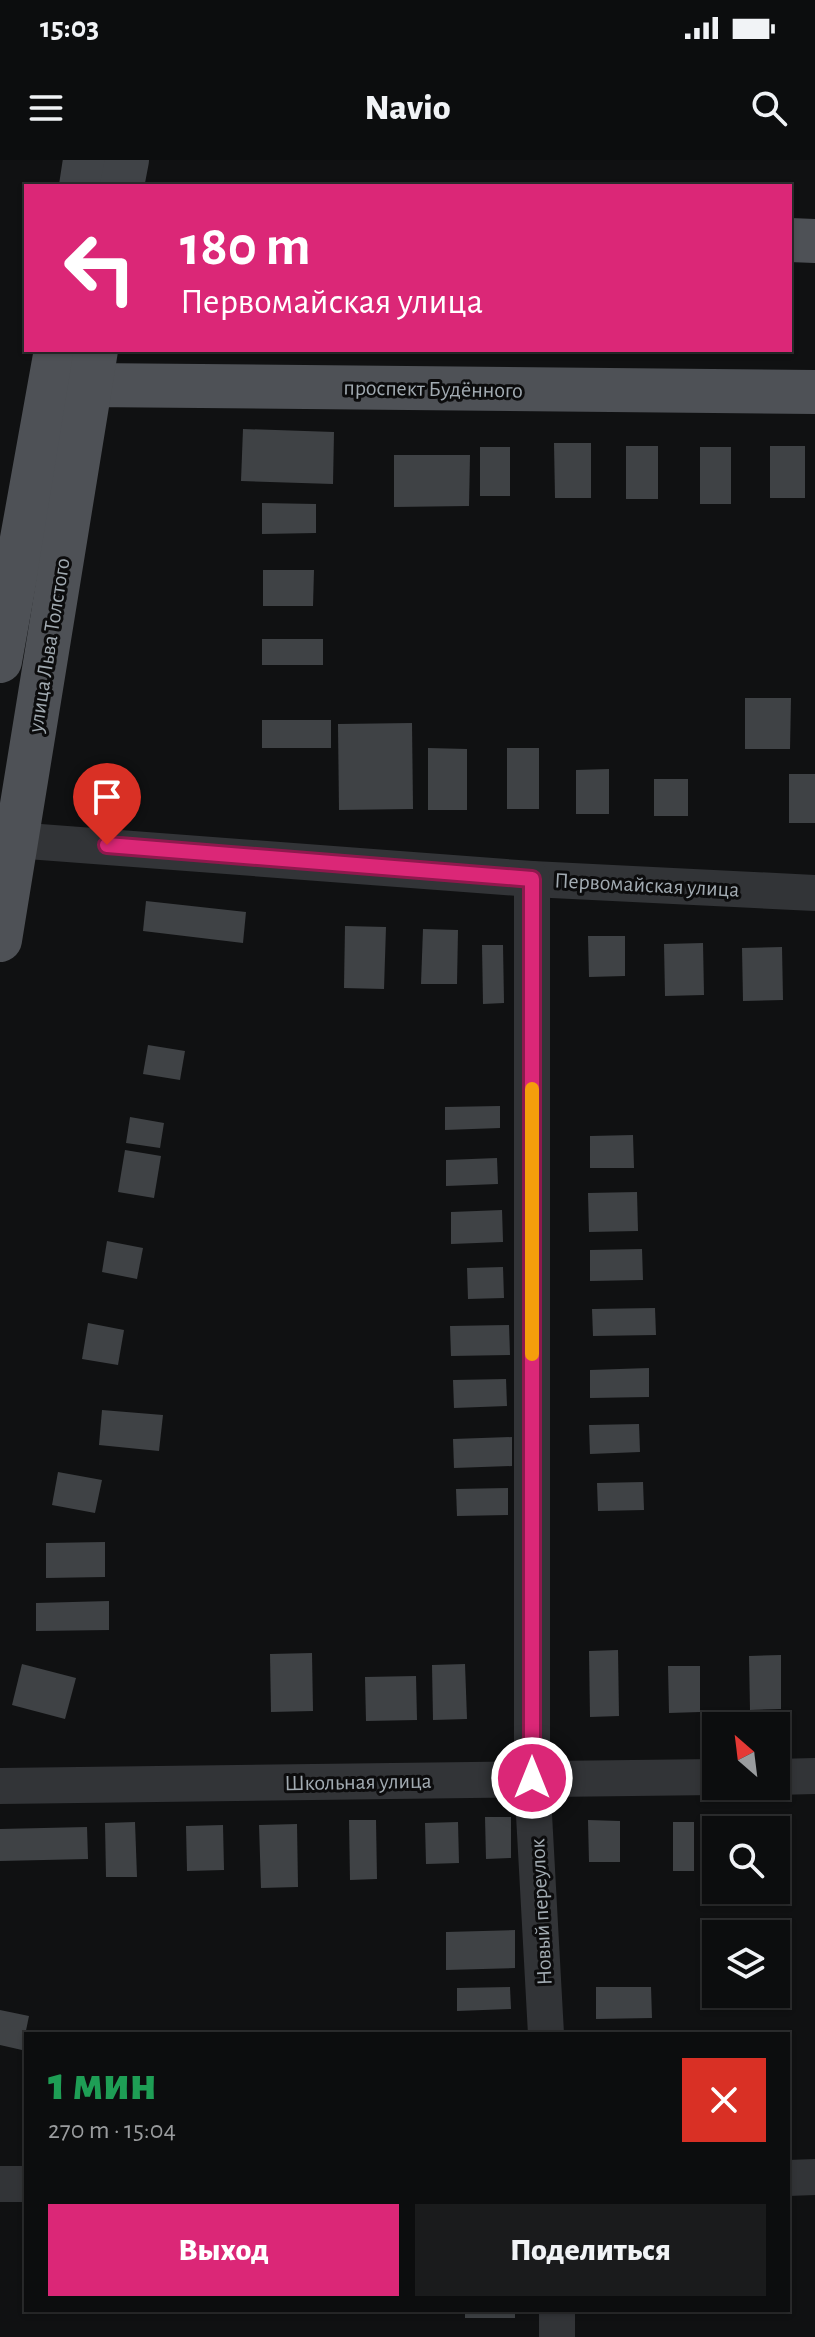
<!DOCTYPE html>
<html lang="ru">
<meta charset="utf-8">
<style>
body{margin:0;font-family:"Alegreya Sans",sans-serif;background:#1a1b1c;color:#f1f3f6;height:100vh;display:flex;flex-direction:column;font-size:30px;white-space:nowrap}
*{box-sizing:border-box;margin:0}
p{font-size:26px;color:#9a9c9e}
.icon{flex:none;width:44px;height:44px;fill:none;stroke:currentColor;stroke-width:2;stroke-linecap:round;stroke-linejoin:round}
.map{position:relative;flex:1;overflow:hidden}
.sheet{position:absolute;left:24px;top:1872px;width:766px;height:280px;display:flex;flex-direction:column;background:#0c0d0e;border-radius:0px;box-shadow:0 2px 6px #0004,0 0 0 2px #2c2d2e}
.sheet>*{flex:none}
.banner{position:absolute;left:24px;top:24px;width:768px;height:168px;border-radius:0px;box-shadow:0 2px 6px #0004,0 0 0 2px #2c2d2e;background:#db2777;color:#fff;overflow:hidden}
.needle{width:52px;rotate:332deg}
.tools{position:absolute;left:702px;top:1552px;display:grid;gap:16px}
.tools a{display:grid;place-items:center;width:88px;height:88px;border-radius:0px;background:#0c0d0e;box-shadow:0 2px 6px #0004,0 0 0 2px #2c2d2e;font-size:40px}
.pin{position:absolute;display:grid;place-items:center;width:68px;height:68px;color:#fff;margin:-82px -34px;border-radius:50% 50% 50% 0;rotate:-45deg;box-shadow:0 0 8px #0007}
.pin .icon{rotate:45deg}
.me{position:absolute;width:88px;margin:-44px;rotate:0deg;stroke-linejoin:round;filter:drop-shadow(0 0 6px #0008)}
.turn{display:flex;align-items:center;gap:28px;height:168px;padding:0 24px;font-size:36px}
.turn .icon{width:104px;height:104px;stroke-width:2.5}
.turn b{display:block;font-size:56px;line-height:68px}
.round{display:grid;place-items:center;flex:none;width:84px;height:84px;border-radius:0px;background:#1a1b1c}
.head{display:flex;align-items:center;justify-content:space-between;height:136px;padding:0 24px}
h1{font-size:48px;font-weight:800;line-height:60px;color:#1e9e55}
.button{display:flex;gap:16px;margin-top:auto;padding:16px 24px}
.button a{flex:1;height:92px;border-radius:0px;background:#db2777;color:#fff;font-size:32px;font-weight:800;line-height:92px;text-align:center}
.button a+a{background:#1a1b1c;color:#f1f3f6}
.status{display:flex;justify-content:space-between;align-items:center;height:56px;padding:0 40px;background:#0c0d0e;direction:ltr}
.status svg{height:22px;fill:currentColor}
header{display:flex;justify-content:space-between;align-items:center;height:104px;padding:0 24px;background:#0c0d0e;font-size:36px;font-weight:800}
.map>svg:first-child{display:block}
.building{fill:#3f4245}
.lines{fill:none;stroke-linecap:round;stroke-linejoin:round}
.minor{stroke:#323437;stroke-width:36}
.secondary{stroke:#404347;stroke-width:44}
.primary{stroke:#4e5156;stroke-width:44}
.route-casing{stroke:#8e194d;stroke-width:20}
.route{stroke:#db2777;stroke-width:14}
.slow{stroke:#f59e0b;stroke-width:14}
.labels{text-anchor:middle;stroke-width:6;stroke-linejoin:round;paint-order:stroke}
.street-label{font-size:22px;fill:#a2abb2;stroke:#0c0c0d}
</style>
<div class="status"><b>15:03</b><svg viewBox="0 0 49 12"><path d="M0 12V9h3v3zM5 12V6h3v6zM10 12V3h3v9zM15 12V0h3v12zM26 1h20v11H26zM47 4h2v5h-2z"/></svg></div>
<header><svg class="icon" aria-label="menu" viewBox="0 0 24 24"><path d="M4 6h16M4 12h16M4 18h16"/></svg>Navio<svg class="icon" aria-label="search" viewBox="0 0 24 24"><circle cx="10" cy="10" r="6"/><path d="M15 15l6 6"/></svg></header>
<div class="map">
<svg width="815" height="2177" viewBox="0 0 815 2177">
<rect width="100%" height="100%" fill="#101112"/>
<g class="building">
<polygon points="243,269 334,272 333,324 241,321"/>
<polygon points="554,283 591,283 591,338 555,338"/>
<rect x="626" y="286" width="32" height="53"/>
<rect x="770" y="286" width="35" height="52"/>
<rect x="480" y="287" width="30" height="49"/>
<rect x="700" y="287" width="31" height="57"/>
<polygon points="394,295 470,295 469,346 394,347"/>
<polygon points="262,343 316,344 316,373 262,374"/>
<polygon points="263,410 314,410 313,446 263,446"/>
<rect x="262" y="479" width="61" height="26"/>
<polygon points="745,538 791,538 790,589 745,589"/>
<rect x="262" y="560" width="69" height="28"/>
<polygon points="412,563 413,649 339,650 338,564"/>
<polygon points="428,588 467,589 467,650 428,650"/>
<rect x="507" y="588" width="32" height="61"/>
<polygon points="609,609 609,654 576,654 576,610"/>
<rect x="789" y="614" width="26" height="49"/>
<rect x="654" y="619" width="34" height="37"/>
<polygon points="146,741 246,752 243,783 143,771"/>
<polygon points="345,766 386,767 384,829 344,828"/>
<polygon points="423,769 458,770 457,824 421,824"/>
<polygon points="588,776 625,776 625,816 589,817"/>
<polygon points="703,783 704,835 665,836 664,784"/>
<polygon points="482,785 503,785 504,843 483,844"/>
<polygon points="782,787 783,840 743,841 742,788"/>
<polygon points="148,885 185,891 180,920 143,914"/>
<polygon points="500,946 500,968 445,970 445,947"/>
<polygon points="130,957 164,963 160,988 126,983"/>
<polygon points="633,975 634,1008 590,1008 590,976"/>
<polygon points="125,990 161,996 154,1038 118,1032"/>
<polygon points="497,998 498,1024 446,1026 446,1000"/>
<polygon points="637,1032 638,1071 589,1072 588,1033"/>
<polygon points="502,1050 503,1082 451,1084 451,1052"/>
<polygon points="107,1081 143,1088 137,1119 102,1112"/>
<polygon points="642,1089 643,1120 590,1121 590,1090"/>
<polygon points="503,1107 504,1138 468,1139 467,1108"/>
<polygon points="655,1148 656,1175 593,1176 592,1149"/>
<polygon points="88,1163 124,1170 118,1205 82,1199"/>
<polygon points="509,1165 510,1195 451,1196 450,1166"/>
<polygon points="649,1208 649,1237 590,1238 590,1210"/>
<polygon points="506,1219 507,1246 454,1248 453,1220"/>
<polygon points="102,1250 163,1255 159,1291 99,1285"/>
<polygon points="639,1264 640,1292 590,1294 589,1265"/>
<polygon points="512,1277 512,1306 454,1308 453,1279"/>
<polygon points="58,1312 102,1320 95,1353 52,1345"/>
<polygon points="643,1322 644,1350 598,1351 597,1323"/>
<polygon points="508,1328 508,1355 457,1356 456,1329"/>
<polygon points="105,1382 105,1417 46,1418 46,1383"/>
<polygon points="109,1441 109,1470 36,1471 36,1443"/>
<polygon points="618,1490 619,1556 590,1557 589,1491"/>
<polygon points="312,1493 313,1551 271,1552 270,1494"/>
<polygon points="781,1495 781,1549 750,1550 749,1496"/>
<polygon points="22,1504 76,1518 65,1559 12,1545"/>
<polygon points="465,1504 467,1559 433,1560 432,1505"/>
<polygon points="668,1506 700,1506 700,1552 669,1553"/>
<polygon points="416,1516 417,1560 366,1561 365,1517"/>
<polygon points="485,1657 511,1657 511,1698 486,1699"/>
<rect x="752" y="1659" width="25" height="11"/>
<polygon points="349,1660 376,1660 377,1719 350,1720"/>
<polygon points="588,1660 620,1661 620,1702 589,1702"/>
<polygon points="135,1662 137,1717 106,1717 105,1663"/>
<polygon points="458,1662 459,1703 426,1704 425,1663"/>
<rect x="673" y="1662" width="21" height="49"/>
<polygon points="297,1664 298,1727 261,1728 259,1665"/>
<polygon points="223,1665 224,1710 187,1711 186,1666"/>
<polygon points="87,1667 88,1699 0,1701 0,1669"/>
<polygon points="515,1770 515,1808 446,1810 446,1772"/>
<polygon points="510,1827 511,1849 457,1851 457,1828"/>
<polygon points="596,1827 651,1827 652,1858 596,1859"/>
<polygon points="0,1850 29,1856 22,1890 0,1885"/>
<rect x="465" y="2150" width="50" height="8"/>
<rect x="599" y="2150" width="46" height="4"/>
</g>
<g class="lines">
<g class="minor">
<polyline points="0,679 532,719 815,733"/>
<polyline points="532,719 532,1618 546,1874"/>
<polyline points="776,1617 815,1616"/>
<polyline points="0,1626 716,1617"/>
<polyline points="788,2018 815,2017"/>
<polyline points="0,2024 26,2024"/>
<polyline points="557,2150 557,2177"/>
</g>
<g class="secondary">
<polyline points="81,26 85,0"/>
<polyline points="122,26 127,0"/>
</g>
<g class="primary">
<polyline points="790,80 815,81"/>
<polyline points="50,228 90,225 815,232"/>
<polyline points="0,501 56,190"/>
<polyline points="0,780 96,190"/>
</g>
</g>
<g class="lines">
<defs>
<polyline id="route" points="107,685 532,719 532,1618"/>
</defs>
<use href="#route" class="route-casing"/>
<use href="#route" class="route"/>
<polyline class="slow" points="532,929 532,1194"/>
</g>
<g class="labels">
<g class="street-label">
<text transform="translate(433 228) rotate(1)" y="8">проспект Будённого</text>
<text transform="translate(48 485) rotate(-81)" y="8">улица Льва Толстого</text>
<text transform="translate(647 724) rotate(3)" y="8">Первомайская улица</text>
<text transform="translate(358 1621) rotate(-1)" y="8">Школьная улица</text>
<text transform="translate(540 1752) rotate(-93)" y="8">Новый переулок</text>
</g>
</g>
</svg>
<div class="tools">
<a><svg class="needle" viewBox="-14 -14 28 28"><path d="M0-13l5 13h-10z" fill="#e53935"/><path d="M0 13l5-13h-10z" fill="#9a9c9e"/></svg></a>
<a><svg class="icon" aria-label="search" viewBox="0 0 24 24"><circle cx="10" cy="10" r="6"/><path d="M15 15l6 6"/></svg></a>
<a><svg class="icon" aria-label="layers" viewBox="0 0 24 24"><path d="M12 4l9 5-9 5-9-5zM3 14l9 5 9-5"/></svg></a>
</div>
<div class="pin" style="left:107px;top:685px;background:#d93025"><svg class="icon" aria-label="arrive" viewBox="0 0 24 24"><path d="M6 21V4h12l-3 4 3 4H6"/></svg></div>
<svg class="me" style="left:532px;top:1618px" viewBox="-20 -20 40 40"><circle r="17" fill="#db2777" stroke="#fff" stroke-width="3"/><path d="M0-11L8 9 0 5-8 9z" fill="#fff"/></svg>
<div class="banner">
<div class="turn"><svg class="icon" aria-label="left" viewBox="0 0 24 24"><path d="M17 20v-9H6M10 6l-5 5 5 5"/></svg><div><b>180 m</b>Первомайская улица</div></div>
</div>
<section class="sheet">
<div class="head"><div><h1>1 мин</h1><p>270 m · 15:04</p></div><a class="round" style="background:#d93025;color:#fff"><svg class="icon" aria-label="close" viewBox="0 0 24 24"><path d="M6 6l12 12M18 6L6 18"/></svg></a></div>
<div class="button"><a>Выход</a><a>Поделиться</a></div>
</section>
</div>
